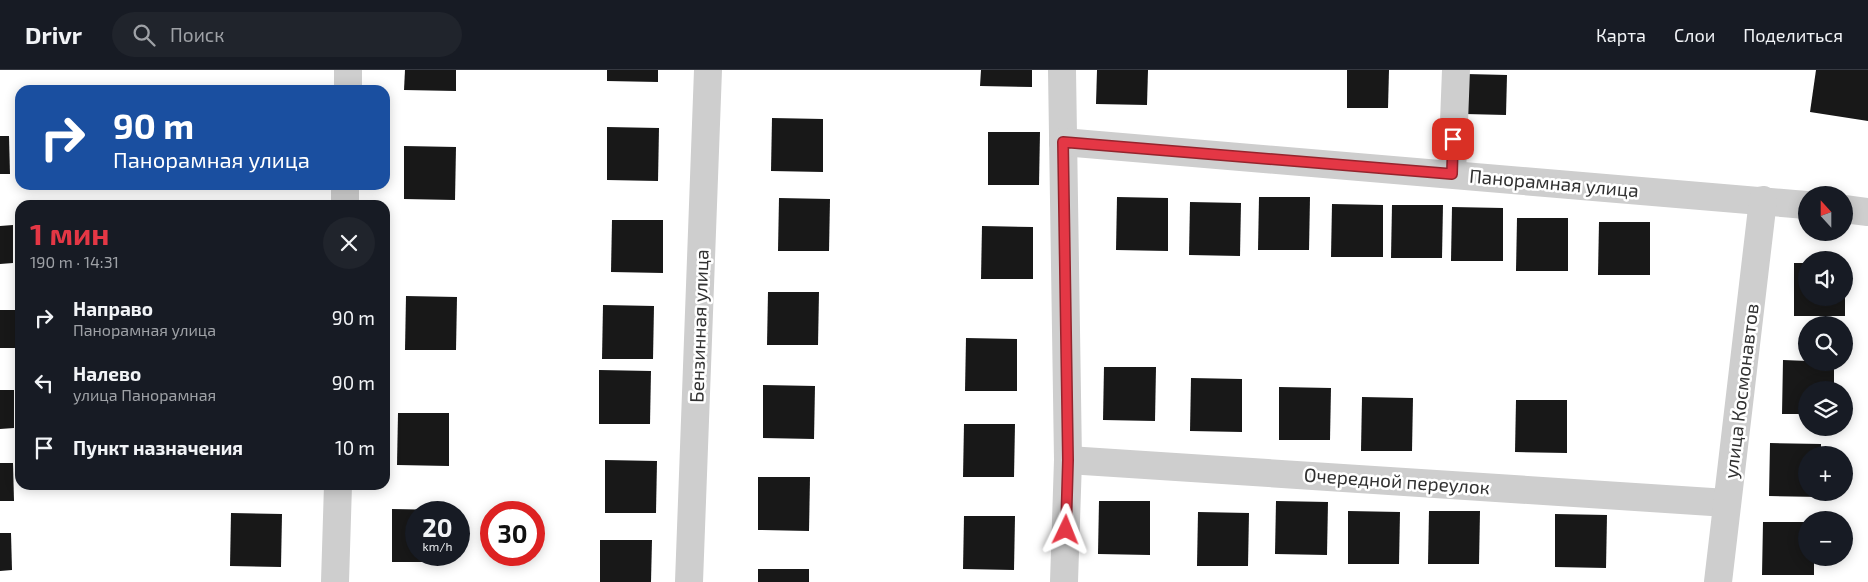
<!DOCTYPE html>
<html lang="ru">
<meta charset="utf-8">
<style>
body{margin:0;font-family:"Exo 2",sans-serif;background:#20242c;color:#f1f3f6;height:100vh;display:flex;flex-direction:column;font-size:19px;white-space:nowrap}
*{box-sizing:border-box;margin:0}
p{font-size:16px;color:#9ea1a6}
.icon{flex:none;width:28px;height:28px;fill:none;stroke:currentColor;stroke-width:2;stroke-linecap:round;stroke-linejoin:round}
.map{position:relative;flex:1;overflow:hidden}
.sheet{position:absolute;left:15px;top:130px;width:375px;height:290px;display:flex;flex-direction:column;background:#171b24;border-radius:15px;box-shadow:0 2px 12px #0003}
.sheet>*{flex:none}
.top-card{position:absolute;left:15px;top:15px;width:375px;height:105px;border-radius:15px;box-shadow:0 2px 12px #0003;background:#1a4fa0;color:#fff;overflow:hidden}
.needle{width:32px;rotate:339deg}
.tools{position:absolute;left:1798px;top:116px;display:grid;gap:10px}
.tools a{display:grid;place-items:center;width:55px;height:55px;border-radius:50%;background:#171b24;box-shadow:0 2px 12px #0003;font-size:25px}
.speed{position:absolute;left:405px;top:431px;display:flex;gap:10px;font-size:25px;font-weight:700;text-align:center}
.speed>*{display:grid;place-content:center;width:65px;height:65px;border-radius:50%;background:#171b24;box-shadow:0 2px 12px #0003;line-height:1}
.speed small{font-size:12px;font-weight:400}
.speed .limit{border:8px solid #d22;background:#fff;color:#111}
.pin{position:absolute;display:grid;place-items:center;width:42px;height:42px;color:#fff;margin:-21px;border-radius:10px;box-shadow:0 2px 8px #0006}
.me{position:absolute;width:55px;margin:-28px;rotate:2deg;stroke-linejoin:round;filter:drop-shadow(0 0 4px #0008)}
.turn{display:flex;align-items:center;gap:18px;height:105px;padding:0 15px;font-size:22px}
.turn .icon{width:65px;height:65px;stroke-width:2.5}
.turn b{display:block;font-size:35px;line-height:42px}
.round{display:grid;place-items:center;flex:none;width:52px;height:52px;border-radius:26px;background:#20242c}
.overview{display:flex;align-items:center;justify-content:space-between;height:85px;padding:0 15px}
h1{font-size:30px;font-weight:700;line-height:38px;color:#e43745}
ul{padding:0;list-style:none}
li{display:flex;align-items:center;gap:15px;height:65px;padding:0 15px}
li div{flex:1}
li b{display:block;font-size:19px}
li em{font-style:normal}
header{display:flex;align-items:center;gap:30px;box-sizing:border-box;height:70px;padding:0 25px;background:#171b24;border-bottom:1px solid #363941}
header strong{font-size:24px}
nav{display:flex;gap:28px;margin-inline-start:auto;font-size:18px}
.search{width:350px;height:45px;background:#20242c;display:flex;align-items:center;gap:12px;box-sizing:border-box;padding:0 18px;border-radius:28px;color:#9ea1a6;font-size:19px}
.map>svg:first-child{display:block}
.building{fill:#181818}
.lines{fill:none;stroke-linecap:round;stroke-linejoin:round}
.minor{stroke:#cecece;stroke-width:28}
.route-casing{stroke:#94242d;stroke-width:12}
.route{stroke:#e43745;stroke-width:9}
.labels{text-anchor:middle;stroke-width:5;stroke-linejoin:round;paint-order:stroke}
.street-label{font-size:19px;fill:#313131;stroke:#fff}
</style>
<header>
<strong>Drivr</strong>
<div class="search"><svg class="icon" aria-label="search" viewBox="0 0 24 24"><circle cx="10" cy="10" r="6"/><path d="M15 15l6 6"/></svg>Поиск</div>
<nav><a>Карта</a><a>Слои</a><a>Поделиться</a></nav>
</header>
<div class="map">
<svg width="1868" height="512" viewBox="0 0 1868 512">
<rect width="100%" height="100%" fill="#fff"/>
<g class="building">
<polygon points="405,0 456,0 456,21 404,20"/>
<polygon points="607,0 658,0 658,12 607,11"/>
<polygon points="981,0 1032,0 1032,17 980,16"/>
<polygon points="1097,0 1148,0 1147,35 1096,34"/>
<polygon points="1347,0 1389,0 1388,38 1347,38"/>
<polygon points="1816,0 1868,0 1868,51 1810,42"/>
<polygon points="1466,4 1507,5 1506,45 1465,44"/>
<polygon points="772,48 823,49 823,102 771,101"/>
<polygon points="607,57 659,58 658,111 607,110"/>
<polygon points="988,62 1040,62 1039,115 988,115"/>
<polygon points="0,66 9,66 10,104 0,104"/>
<polygon points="404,76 456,77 455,130 404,129"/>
<polygon points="1117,127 1168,128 1168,181 1116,180"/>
<polygon points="1259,127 1310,127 1309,180 1258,180"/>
<polygon points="779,128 830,129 829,181 778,181"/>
<polygon points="1190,132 1241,133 1240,186 1189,185"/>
<polygon points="1332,134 1383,135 1383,187 1331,187"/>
<polygon points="1392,135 1443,135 1442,188 1391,188"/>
<polygon points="1452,137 1503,138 1503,191 1451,191"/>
<polygon points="1517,148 1568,148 1568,201 1516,201"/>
<polygon points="612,150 663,150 663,203 611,202"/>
<polygon points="1599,152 1650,152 1650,205 1598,205"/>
<polygon points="13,155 13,193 0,194 0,156"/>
<polygon points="982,156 1033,157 1033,209 981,209"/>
<polygon points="1794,193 1806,193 1806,228 1845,228 1845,246 1794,246"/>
<polygon points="1844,193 1846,193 1845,207 1844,207"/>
<polygon points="768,222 819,222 818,275 767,275"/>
<polygon points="406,226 457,227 456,280 405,280"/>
<polygon points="603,235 654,236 653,289 602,289"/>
<polygon points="0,240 15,240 16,278 0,278"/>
<polygon points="966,268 1017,269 1017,321 965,321"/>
<polygon points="1783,290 1834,292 1834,320 1806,320 1806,344 1782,344"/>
<polygon points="1104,297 1156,297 1155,351 1103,350"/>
<polygon points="599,300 651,301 650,354 599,354"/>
<polygon points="1191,308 1242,309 1242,362 1190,361"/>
<polygon points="763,315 815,316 814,369 763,368"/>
<polygon points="1279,317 1331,318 1330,370 1279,370"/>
<polygon points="0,320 14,320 14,358 0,359"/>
<polygon points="1362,327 1413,328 1412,381 1361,381"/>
<polygon points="1516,330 1567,330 1567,383 1515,382"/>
<polygon points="398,343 449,343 449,396 397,395"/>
<polygon points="964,354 1015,354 1014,407 963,407"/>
<polygon points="1770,373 1821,374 1821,385 1806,385 1806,422 1821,422 1821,427 1769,426"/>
<polygon points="605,390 657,391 656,443 605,443"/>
<polygon points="0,393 13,393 14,431 0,431"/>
<polygon points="758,407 810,407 809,461 758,460"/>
<polygon points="1099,431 1150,431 1150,485 1098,484"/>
<polygon points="1276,431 1328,432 1327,485 1275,484"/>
<polygon points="392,439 444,440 444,442 416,442 416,485 443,485 443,492 392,492"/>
<polygon points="1348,441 1400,442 1399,494 1348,494"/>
<polygon points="1429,441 1480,441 1479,494 1428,494"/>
<polygon points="1198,442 1249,443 1248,496 1197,496"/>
<polygon points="231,443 282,444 281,497 230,496"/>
<polygon points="1555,444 1607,445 1606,498 1555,497"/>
<polygon points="964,446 1015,446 1014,500 963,499"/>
<polygon points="1763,452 1806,452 1806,488 1814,488 1814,505 1762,505"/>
<polygon points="0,463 11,463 12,500 0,501"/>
<polygon points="600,470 652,470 651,512 600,512"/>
<rect x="758" y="499" width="51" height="13"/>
</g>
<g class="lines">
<g class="minor">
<polyline points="1062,0 1068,390 1064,512"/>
<polyline points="348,20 348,0"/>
<polyline points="1063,72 1806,135"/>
<polyline points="1452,104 1456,0"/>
<polyline points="345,135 345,115"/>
<polyline points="1844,139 1868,142"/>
<polyline points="1068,390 1727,433"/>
<polyline points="335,512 338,415"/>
<polyline points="689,512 708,0"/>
<polyline points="1718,512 1763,130"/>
</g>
</g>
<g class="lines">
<defs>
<polyline id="route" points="1066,460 1068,390 1063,72 1452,104 1453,69"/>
</defs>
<use href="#route" class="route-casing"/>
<use href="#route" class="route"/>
</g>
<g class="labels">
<g class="street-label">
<text transform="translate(1554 113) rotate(5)" y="7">Панорамная улица</text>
<text transform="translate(699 256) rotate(-88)" y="7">Бензинная улица</text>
<text transform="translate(1741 321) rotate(-83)" y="7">улица Космонавтов</text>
<text transform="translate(1397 411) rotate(4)" y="7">Очередной переулок</text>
</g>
</g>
</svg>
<div class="tools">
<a><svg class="needle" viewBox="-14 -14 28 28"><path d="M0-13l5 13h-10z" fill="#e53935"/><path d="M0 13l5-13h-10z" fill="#9ea1a6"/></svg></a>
<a><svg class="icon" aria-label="sound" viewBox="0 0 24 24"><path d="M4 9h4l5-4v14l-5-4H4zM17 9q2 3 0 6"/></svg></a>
<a><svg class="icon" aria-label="search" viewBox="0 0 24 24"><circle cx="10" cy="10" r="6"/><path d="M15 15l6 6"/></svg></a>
<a><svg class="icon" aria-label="layers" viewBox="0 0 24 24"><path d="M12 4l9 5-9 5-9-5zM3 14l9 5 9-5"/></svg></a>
<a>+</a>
<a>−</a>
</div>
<div class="speed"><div>20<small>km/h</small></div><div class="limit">30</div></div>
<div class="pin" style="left:1453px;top:69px;background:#d93025"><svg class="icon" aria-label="arrive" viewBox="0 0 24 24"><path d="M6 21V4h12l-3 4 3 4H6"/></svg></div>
<svg class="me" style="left:1066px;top:460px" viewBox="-20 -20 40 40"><path d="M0-17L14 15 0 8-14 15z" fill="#e43745" stroke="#fff" stroke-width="4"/></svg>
<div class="top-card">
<div class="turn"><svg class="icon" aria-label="right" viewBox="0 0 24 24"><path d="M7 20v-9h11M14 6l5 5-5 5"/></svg><div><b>90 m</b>Панорамная улица</div></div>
</div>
<section class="sheet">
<div class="overview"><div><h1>1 мин</h1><p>190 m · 14:31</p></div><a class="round"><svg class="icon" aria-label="close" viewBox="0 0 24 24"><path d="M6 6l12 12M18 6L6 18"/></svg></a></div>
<ul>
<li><svg class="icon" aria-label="right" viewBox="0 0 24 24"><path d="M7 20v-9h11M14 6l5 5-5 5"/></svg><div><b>Направо</b><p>Панорамная улица</p></div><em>90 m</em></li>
<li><svg class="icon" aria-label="left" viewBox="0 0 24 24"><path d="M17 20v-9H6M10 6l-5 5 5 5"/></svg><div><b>Налево</b><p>улица Панорамная</p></div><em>90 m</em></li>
<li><svg class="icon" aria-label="arrive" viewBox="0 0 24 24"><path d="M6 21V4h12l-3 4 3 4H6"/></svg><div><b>Пункт назначения</b></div><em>10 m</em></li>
</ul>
</section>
</div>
